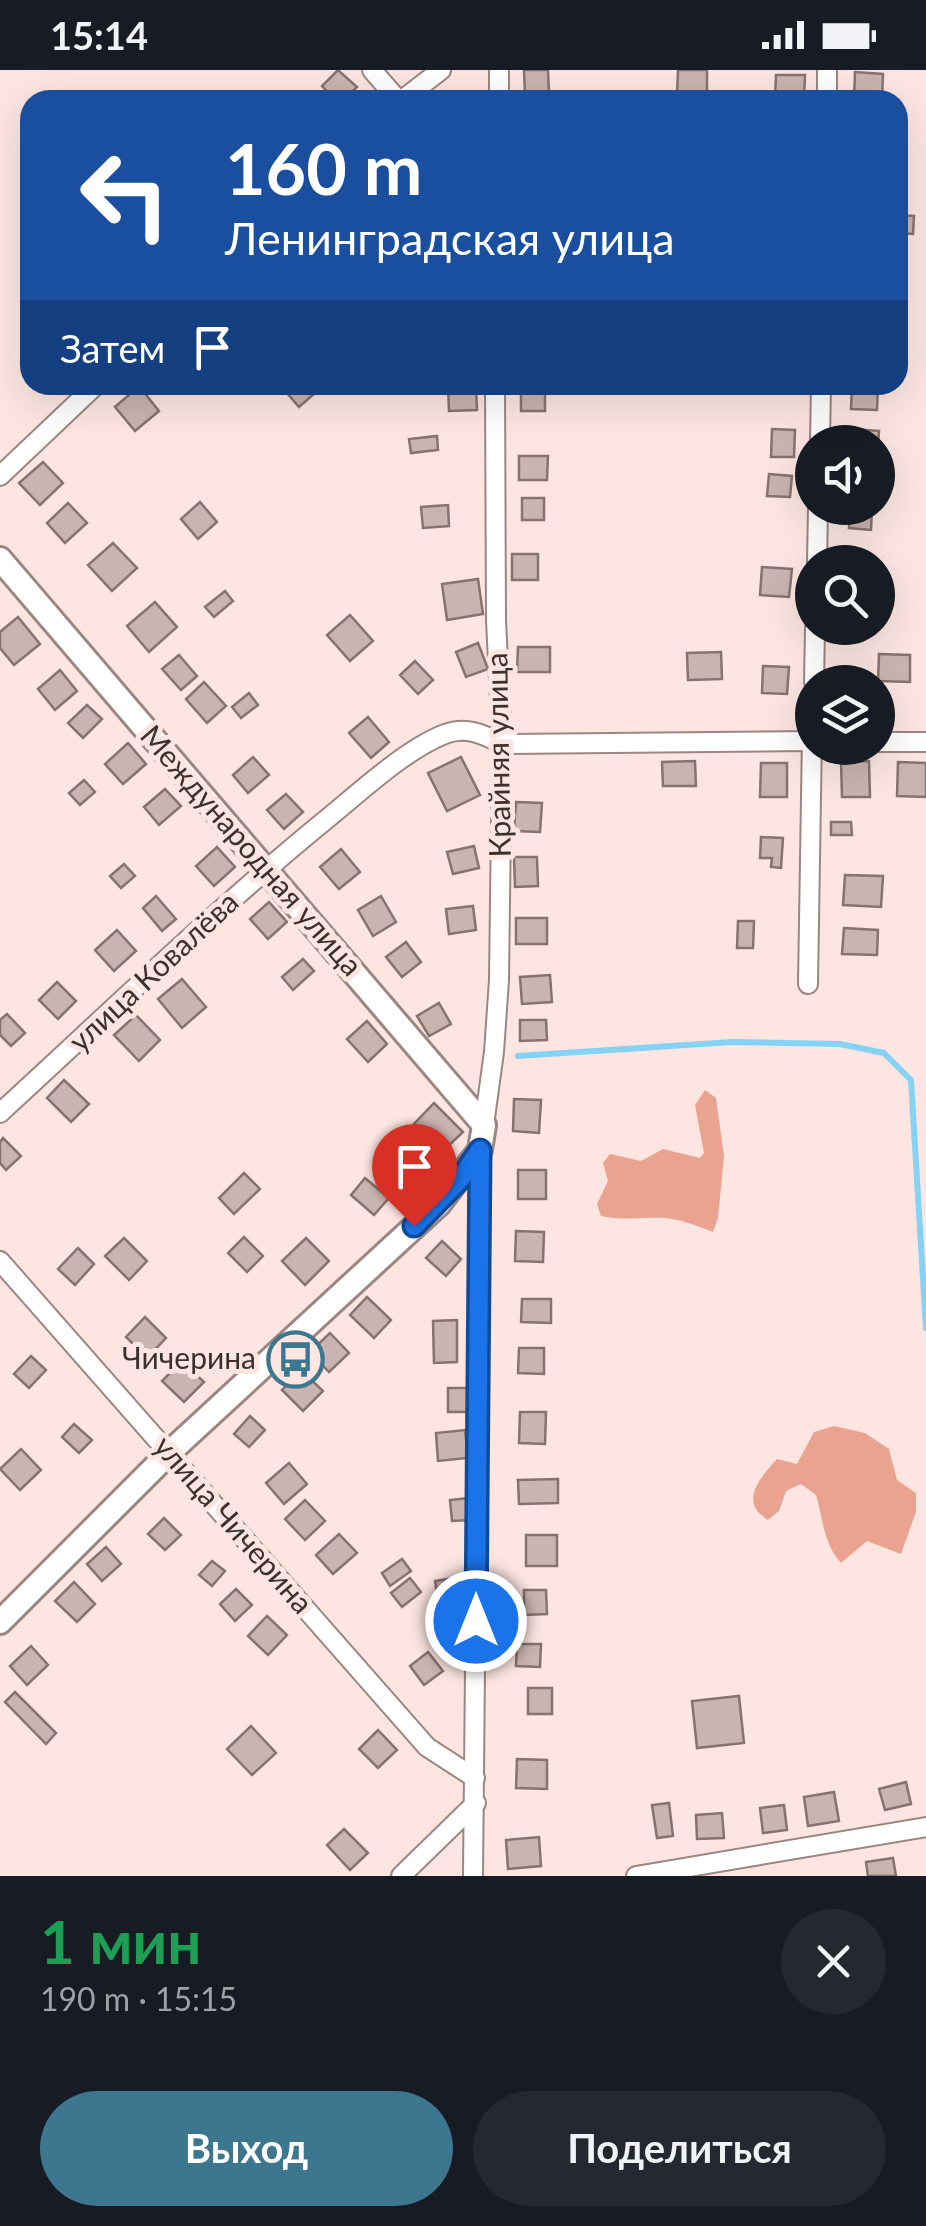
<!DOCTYPE html>
<html lang="ru">
<meta charset="utf-8">
<style>
body{margin:0;font-family:Lato,sans-serif;background:#242831;color:#f1f3f6;height:100vh;display:flex;flex-direction:column;font-size:38px;white-space:nowrap}
*{box-sizing:border-box;margin:0}
p{font-size:32px;color:#9ea1a6}
.icon{flex:none;width:55px;height:55px;fill:none;stroke:currentColor;stroke-width:2;stroke-linecap:round;stroke-linejoin:round}
.map{position:relative;height:1806px;overflow:hidden}
.side{display:flex;flex-direction:column;background:#171b24;flex:1}
.side>*{flex:none}
.hud{position:absolute;left:20px;top:20px;width:888px;height:305px;border-radius:30px;box-shadow:0 10px 40px #0002;background:#1a4fa0;color:#fff;overflow:hidden}
.fabs{position:absolute;left:795px;top:355px;display:grid;gap:20px}
.fabs a{display:grid;place-items:center;width:100px;height:100px;border-radius:50%;background:#171b24;box-shadow:0 10px 40px #0002;font-size:50px}
.pin{position:absolute;display:grid;place-items:center;width:85px;height:85px;color:#fff;margin:-102px -42px;border-radius:50% 50% 50% 0;rotate:-45deg;box-shadow:0 0 10px #0007}
.pin .icon{rotate:45deg}
.me{position:absolute;width:110px;margin:-55px;rotate:0deg;stroke-linejoin:round;filter:drop-shadow(0 0 8px #0008)}
.turn{display:flex;align-items:center;gap:35px;height:210px;padding:0 40px;font-size:45px}
.turn .icon{width:130px;height:130px;stroke-width:2.5}
.turn b{display:block;font-size:70px;line-height:85px}
.then{display:flex;align-items:center;height:95px;padding:0 40px;background:#0003;gap:20px;font-size:38px}
.round{display:grid;place-items:center;flex:none;width:105px;height:105px;border-radius:52px;background:#242831}
.summary{display:flex;align-items:center;justify-content:space-between;height:170px;padding:0 40px}
h1{font-size:60px;font-weight:700;line-height:75px;color:#1e9e55}
.cta{display:flex;gap:20px;margin-top:auto;padding:20px 40px}
.cta a{flex:1;height:115px;border-radius:60px;background:#3c768f;color:#fff;font-size:40px;font-weight:700;line-height:115px;text-align:center}
.cta a+a{background:#242831;color:#f1f3f6}
.status{display:flex;justify-content:space-between;align-items:center;height:70px;padding:0 50px;background:#171b24;direction:ltr}
.status svg{height:28px;fill:currentColor}
.map>svg:first-child{display:block}
.forest{fill:#eaa291}
.lines{fill:none;stroke-linecap:round;stroke-linejoin:round}
.stream{stroke:#85d2f5;stroke-width:6}
.building{fill:#cab4af;stroke:#87736e;stroke-width:2.5}
.minor-casing{stroke:#9b8681;stroke-width:22}
.tertiary-casing{stroke:#9b8681;stroke-width:28}
.minor{stroke:#fff;stroke-width:18}
.tertiary{stroke:#fff;stroke-width:22}
.route-casing{stroke:#114b97;stroke-width:25}
.route{stroke:#1a73e8;stroke-width:18}
.labels{text-anchor:middle;stroke-width:10;stroke-linejoin:round;paint-order:stroke}
.street-label{font-size:30px;fill:#3b3230;stroke:#fde6e1}
.poi-label{font-size:30px;fill:#3b3230;stroke:#fde6e1;text-anchor:end}
</style>
<div class="status"><b>15:14</b><svg viewBox="0 0 49 12"><path d="M0 12V9h3v3zM5 12V6h3v6zM10 12V3h3v9zM15 12V0h3v12zM26 1h20v11H26zM47 4h2v5h-2z"/></svg></div>
<div class="map">
<svg width="926" height="1806" viewBox="0 0 926 1806">
<rect width="100%" height="100%" fill="#fde6e1"/>
<g class="forest">
<path d="M705 1020 716 1028 724 1086 718 1148 713 1162C697 1156 683 1150 666 1148 644 1147 623 1151 601 1146L597 1134 608 1111 603 1093 610 1084 641 1091 663 1079 700 1088 704 1083 695 1035Z"/>
<path d="M834 1356 865 1363 889 1379 897 1410 916 1423V1442L901 1484 867 1471 841 1493C824 1475 823 1449 816 1425L801 1414 786 1421 779 1441 768 1450C738 1432 760 1408 777 1389L797 1394 814 1362Z"/>
</g>
<g class="lines">
<polyline class="stream" points="518,986 732,972 840,974 884,983 911,1010 926,1258"/>
</g>
<g class="building">
<polygon points="338,0 357,17 344,30 335,30 322,16"/>
<polygon points="524,0 548,0 549,24 525,25"/>
<polygon points="678,0 707,0 707,28 677,27"/>
<polygon points="855,2 883,4 882,30 854,29"/>
<polygon points="776,5 805,5 804,29 775,28"/>
<polygon points="898,145 914,146 913,164 898,163"/>
<polygon points="280,315 320,315 322,317 299,337"/>
<polygon points="448,315 476,315 477,340 449,341"/>
<polygon points="852,315 878,315 877,340 851,339"/>
<polygon points="139,316 159,341 135,361 115,337"/>
<rect x="521" y="317" width="24" height="24"/>
<polygon points="772,359 795,360 794,387 771,387"/>
<polygon points="852,359 879,361 878,377 878,372 851,372"/>
<polygon points="437,366 438,380 411,383 409,369"/>
<polygon points="519,386 548,386 547,410 519,410"/>
<polygon points="43,392 63,413 40,435 19,413"/>
<polygon points="769,404 792,406 790,427 767,426"/>
<rect x="522" y="428" width="22" height="22"/>
<polygon points="200,432 217,452 198,469 181,449"/>
<polygon points="68,433 87,453 65,473 47,453"/>
<polygon points="448,435 449,456 423,458 421,437"/>
<polygon points="850,438 872,438 871,460 849,458"/>
<polygon points="113,473 137,498 112,521 88,495"/>
<rect x="512" y="484" width="26" height="26"/>
<polygon points="762,497 792,499 789,527 760,525"/>
<polygon points="478,509 483,544 447,550 442,514"/>
<polygon points="225,521 233,531 214,547 205,537"/>
<polygon points="155,532 177,557 149,582 127,556"/>
<polygon points="350,545 373,571 350,591 327,565"/>
<polygon points="18,547 40,574 14,595 0,578 0,562"/>
<polygon points="478,573 488,599 466,607 456,582"/>
<polygon points="518,577 550,577 550,602 517,602"/>
<polygon points="721,582 722,609 688,610 687,583"/>
<polygon points="879,584 910,585 910,612 878,611"/>
<polygon points="179,585 197,606 181,620 162,599"/>
<polygon points="415,591 433,610 418,624 400,605"/>
<polygon points="763,596 789,597 787,624 762,623"/>
<polygon points="60,600 77,621 55,640 38,619"/>
<polygon points="204,612 226,636 207,653 186,629"/>
<polygon points="249,623 258,635 241,648 232,637"/>
<polygon points="87,635 102,649 83,668 68,653"/>
<polygon points="368,647 389,672 371,688 349,663"/>
<polygon points="128,673 146,694 123,714 105,694"/>
<polygon points="253,687 269,705 248,723 233,705"/>
<polygon points="461,687 480,725 447,741 428,703"/>
<polygon points="695,691 696,716 663,716 662,692"/>
<polygon points="869,691 870,727 842,727 841,692"/>
<polygon points="898,692 926,693 926,727 897,726"/>
<polygon points="761,693 787,693 787,727 760,727"/>
<polygon points="84,710 95,722 80,735 69,723"/>
<polygon points="165,719 181,736 159,755 144,737"/>
<polygon points="286,724 303,742 284,759 267,740"/>
<polygon points="516,732 542,733 540,762 514,761"/>
<polygon points="831,752 851,752 852,765 831,765"/>
<polygon points="761,767 783,768 781,798 771,797 772,788 760,788"/>
<polygon points="474,776 479,798 453,804 447,782"/>
<polygon points="217,777 235,797 214,816 196,796"/>
<polygon points="341,779 360,802 339,819 320,797"/>
<polygon points="514,787 537,787 538,816 515,817"/>
<polygon points="124,794 135,806 121,818 110,806"/>
<polygon points="845,805 883,806 881,837 843,835"/>
<polygon points="156,826 176,849 162,861 143,838"/>
<polygon points="381,826 396,852 373,866 358,840"/>
<polygon points="269,832 287,852 268,869 250,849"/>
<polygon points="473,836 476,860 449,864 446,839"/>
<rect x="516" y="848" width="31" height="26"/>
<polygon points="738,851 754,851 753,878 737,878"/>
<polygon points="844,858 878,860 877,885 842,884"/>
<polygon points="117,860 136,881 114,901 95,880"/>
<polygon points="406,872 421,892 402,907 386,887"/>
<polygon points="303,889 314,901 293,920 282,907"/>
<polygon points="550,905 552,932 522,934 520,907"/>
<polygon points="182,909 206,937 182,958 158,929"/>
<polygon points="57,912 76,931 58,949 39,930"/>
<polygon points="439,933 451,954 429,966 417,946"/>
<polygon points="7,944 25,963 11,976 0,965 0,950"/>
<polygon points="136,945 160,970 139,991 114,965"/>
<polygon points="520,950 546,950 547,970 520,971"/>
<polygon points="367,951 387,974 368,992 347,969"/>
<polygon points="64,1010 89,1034 71,1052 47,1028"/>
<polygon points="514,1029 541,1030 539,1063 513,1061"/>
<polygon points="434,1033 463,1062 442,1082 414,1054"/>
<polygon points="3,1068 21,1086 6,1100 0,1093 0,1072"/>
<rect x="518" y="1100" width="28" height="29"/>
<polygon points="244,1103 260,1119 234,1144 219,1128"/>
<polygon points="365,1108 389,1128 374,1145 351,1125"/>
<polygon points="516,1161 544,1162 543,1192 515,1191"/>
<polygon points="244,1167 263,1186 247,1202 228,1183"/>
<polygon points="124,1168 147,1191 129,1210 105,1186"/>
<polygon points="306,1168 329,1191 305,1215 282,1191"/>
<polygon points="442,1171 461,1189 446,1206 426,1188"/>
<polygon points="78,1178 94,1194 75,1215 58,1199"/>
<polygon points="367,1227 391,1250 374,1268 350,1245"/>
<polygon points="522,1229 551,1229 551,1253 521,1252"/>
<polygon points="145,1247 166,1268 147,1288 126,1267"/>
<polygon points="457,1250 457,1292 434,1293 433,1251"/>
<polygon points="330,1263 349,1283 329,1302 310,1282"/>
<polygon points="519,1278 544,1278 544,1304 518,1303"/>
<polygon points="31,1286 46,1300 29,1318 14,1304"/>
<polygon points="182,1291 204,1312 184,1332 162,1311"/>
<polygon points="301,1300 323,1321 303,1341 282,1320"/>
<rect x="448" y="1318" width="21" height="24"/>
<polygon points="520,1342 546,1342 545,1374 519,1373"/>
<polygon points="250,1346 265,1360 249,1377 234,1364"/>
<polygon points="74,1354 92,1370 79,1383 62,1367"/>
<polygon points="465,1360 468,1388 438,1391 436,1363"/>
<polygon points="21,1379 41,1400 20,1420 0,1399"/>
<polygon points="289,1393 307,1414 284,1434 266,1413"/>
<polygon points="558,1409 558,1433 519,1434 518,1410"/>
<polygon points="469,1428 471,1450 452,1451 450,1430"/>
<polygon points="305,1430 325,1451 305,1470 285,1449"/>
<polygon points="164,1448 181,1465 165,1480 148,1464"/>
<polygon points="339,1464 357,1483 333,1504 316,1485"/>
<rect x="526" y="1465" width="31" height="31"/>
<polygon points="106,1477 121,1494 102,1511 87,1494"/>
<polygon points="402,1489 411,1501 390,1516 382,1503"/>
<polygon points="212,1491 225,1501 212,1516 199,1505"/>
<polygon points="461,1507 466,1536 440,1541 435,1511"/>
<polygon points="410,1508 421,1522 402,1537 391,1523"/>
<polygon points="74,1512 95,1534 77,1552 55,1531"/>
<polygon points="236,1519 252,1535 235,1551 220,1534"/>
<polygon points="524,1520 546,1520 547,1544 524,1545"/>
<polygon points="267,1546 287,1565 268,1585 248,1566"/>
<polygon points="517,1574 541,1574 540,1597 516,1596"/>
<polygon points="31,1576 48,1595 27,1615 10,1596"/>
<polygon points="428,1582 443,1601 424,1615 410,1596"/>
<rect x="528" y="1618" width="24" height="26"/>
<polygon points="15,1622 56,1663 46,1674 5,1632"/>
<polygon points="739,1626 744,1673 697,1678 692,1631"/>
<polygon points="251,1656 276,1683 252,1705 227,1679"/>
<polygon points="378,1660 397,1680 378,1698 359,1679"/>
<polygon points="517,1689 547,1690 547,1719 516,1718"/>
<polygon points="906,1712 911,1734 885,1740 879,1719"/>
<polygon points="834,1722 839,1751 808,1756 804,1727"/>
<polygon points="669,1733 673,1766 657,1768 652,1735"/>
<polygon points="784,1735 787,1760 763,1763 760,1738"/>
<polygon points="722,1743 724,1768 697,1769 696,1745"/>
<polygon points="344,1759 368,1783 350,1800 327,1775"/>
<polygon points="539,1767 541,1796 508,1799 506,1770"/>
<polygon points="893,1788 896,1806 868,1806 866,1792"/>
</g>
<g class="lines">
<defs>
<g id="minor">
<polyline points="372,0 398,30"/>
<polyline points="402,30 441,0"/>
<polyline points="499,30 499,0"/>
<polyline points="827,30 827,0"/>
<polyline points="820,372 821,315"/>
<polyline points="0,406 96,315"/>
<polyline points="817,492 818,438"/>
<polyline points="814,612 815,558"/>
<polyline points="878,672 926,672"/>
<polyline points="808,914 812,665"/>
<path d="M0 1043C108 944 214 841 328 748 360 722 406 679 445 664 466 656 483 664 502 674L812 671"/>
<polyline points="484,1055 494,982 499,910 502,674 496,550 495,315"/>
<polyline points="0,1191 427,1677 475,1708"/>
<polyline points="401,1806 476,1733"/>
<polyline points="473,1806 480,1080"/>
<polyline points="636,1806 926,1757"/>
</g>
<polyline id="tertiary" points="0,489 484,1055 480,1080 439,1134 170,1382 0,1552"/>
</defs>
<use href="#minor" class="minor-casing"/>
<use href="#tertiary" class="tertiary-casing"/>
<use href="#minor" class="minor"/>
<use href="#tertiary" class="tertiary"/>
</g>
<g class="lines">
<defs>
<polyline id="route" points="414,1156 460,1109 480,1080 476,1551"/>
</defs>
<use href="#route" class="route-casing"/>
<use href="#route" class="route"/>
</g>
<defs>
<symbol id="bus-ring" viewBox="-11 -11 22 22"><circle r="9.5" fill="#fde6e1" stroke="#3c768f" stroke-width="1.5"/><path d="M-5-6H5V4H4V6H2V4H-2V6H-4V4H-5ZM-3.5-4V0h7V-4ZM-3.5 1.2v1.5H-2V1.2ZM2 1.2v1.5H3.5V1.2Z" fill="#3c768f"/></symbol>
</defs>
<g fill-rule="evenodd">
<use href="#bus-ring" x="264" y="1258" width="63" height="63"/>
</g>
<g class="labels">
<g class="street-label">
<text transform="translate(499 685) rotate(-91)" y="10">Крайняя улица</text>
<text transform="translate(251 781) rotate(49)" y="10">Международная улица</text>
<text transform="translate(154 902) rotate(-43)" y="10">улица Ковалёва</text>
<text transform="translate(233 1455) rotate(49)" y="10">улица Чичерина</text>
</g>
<g class="poi-label">
<text x="256" y="1299">Чичерина</text>
</g>
</g>
</svg>
<div class="fabs">
<a><svg class="icon" aria-label="sound" viewBox="0 0 24 24"><path d="M4 9h4l5-4v14l-5-4H4zM17 9q2 3 0 6"/></svg></a>
<a><svg class="icon" aria-label="search" viewBox="0 0 24 24"><circle cx="10" cy="10" r="6"/><path d="M15 15l6 6"/></svg></a>
<a><svg class="icon" aria-label="layers" viewBox="0 0 24 24"><path d="M12 4l9 5-9 5-9-5zM3 14l9 5 9-5"/></svg></a>
</div>
<div class="pin" style="left:414px;top:1156px;background:#d93025"><svg class="icon" aria-label="arrive" viewBox="0 0 24 24"><path d="M6 21V4h12l-3 4 3 4H6"/></svg></div>
<svg class="me" style="left:476px;top:1551px" viewBox="-20 -20 40 40"><circle r="17" fill="#1a73e8" stroke="#fff" stroke-width="3"/><path d="M0-11L8 9 0 5-8 9z" fill="#fff"/></svg>
<div class="hud">
<div class="turn"><svg class="icon" aria-label="left" viewBox="0 0 24 24"><path d="M17 20v-9H6M10 6l-5 5 5 5"/></svg><div><b>160 m</b>Ленинградская улица</div></div>
<div class="then">Затем<svg class="icon" aria-label="arrive" viewBox="0 0 24 24"><path d="M6 21V4h12l-3 4 3 4H6"/></svg></div>
</div>
</div>
<section class="side">
<div class="summary"><div><h1>1 мин</h1><p>190 m · 15:15</p></div><a class="round"><svg class="icon" aria-label="close" viewBox="0 0 24 24"><path d="M6 6l12 12M18 6L6 18"/></svg></a></div>
<div class="cta"><a>Выход</a><a>Поделиться</a></div>
</section>
